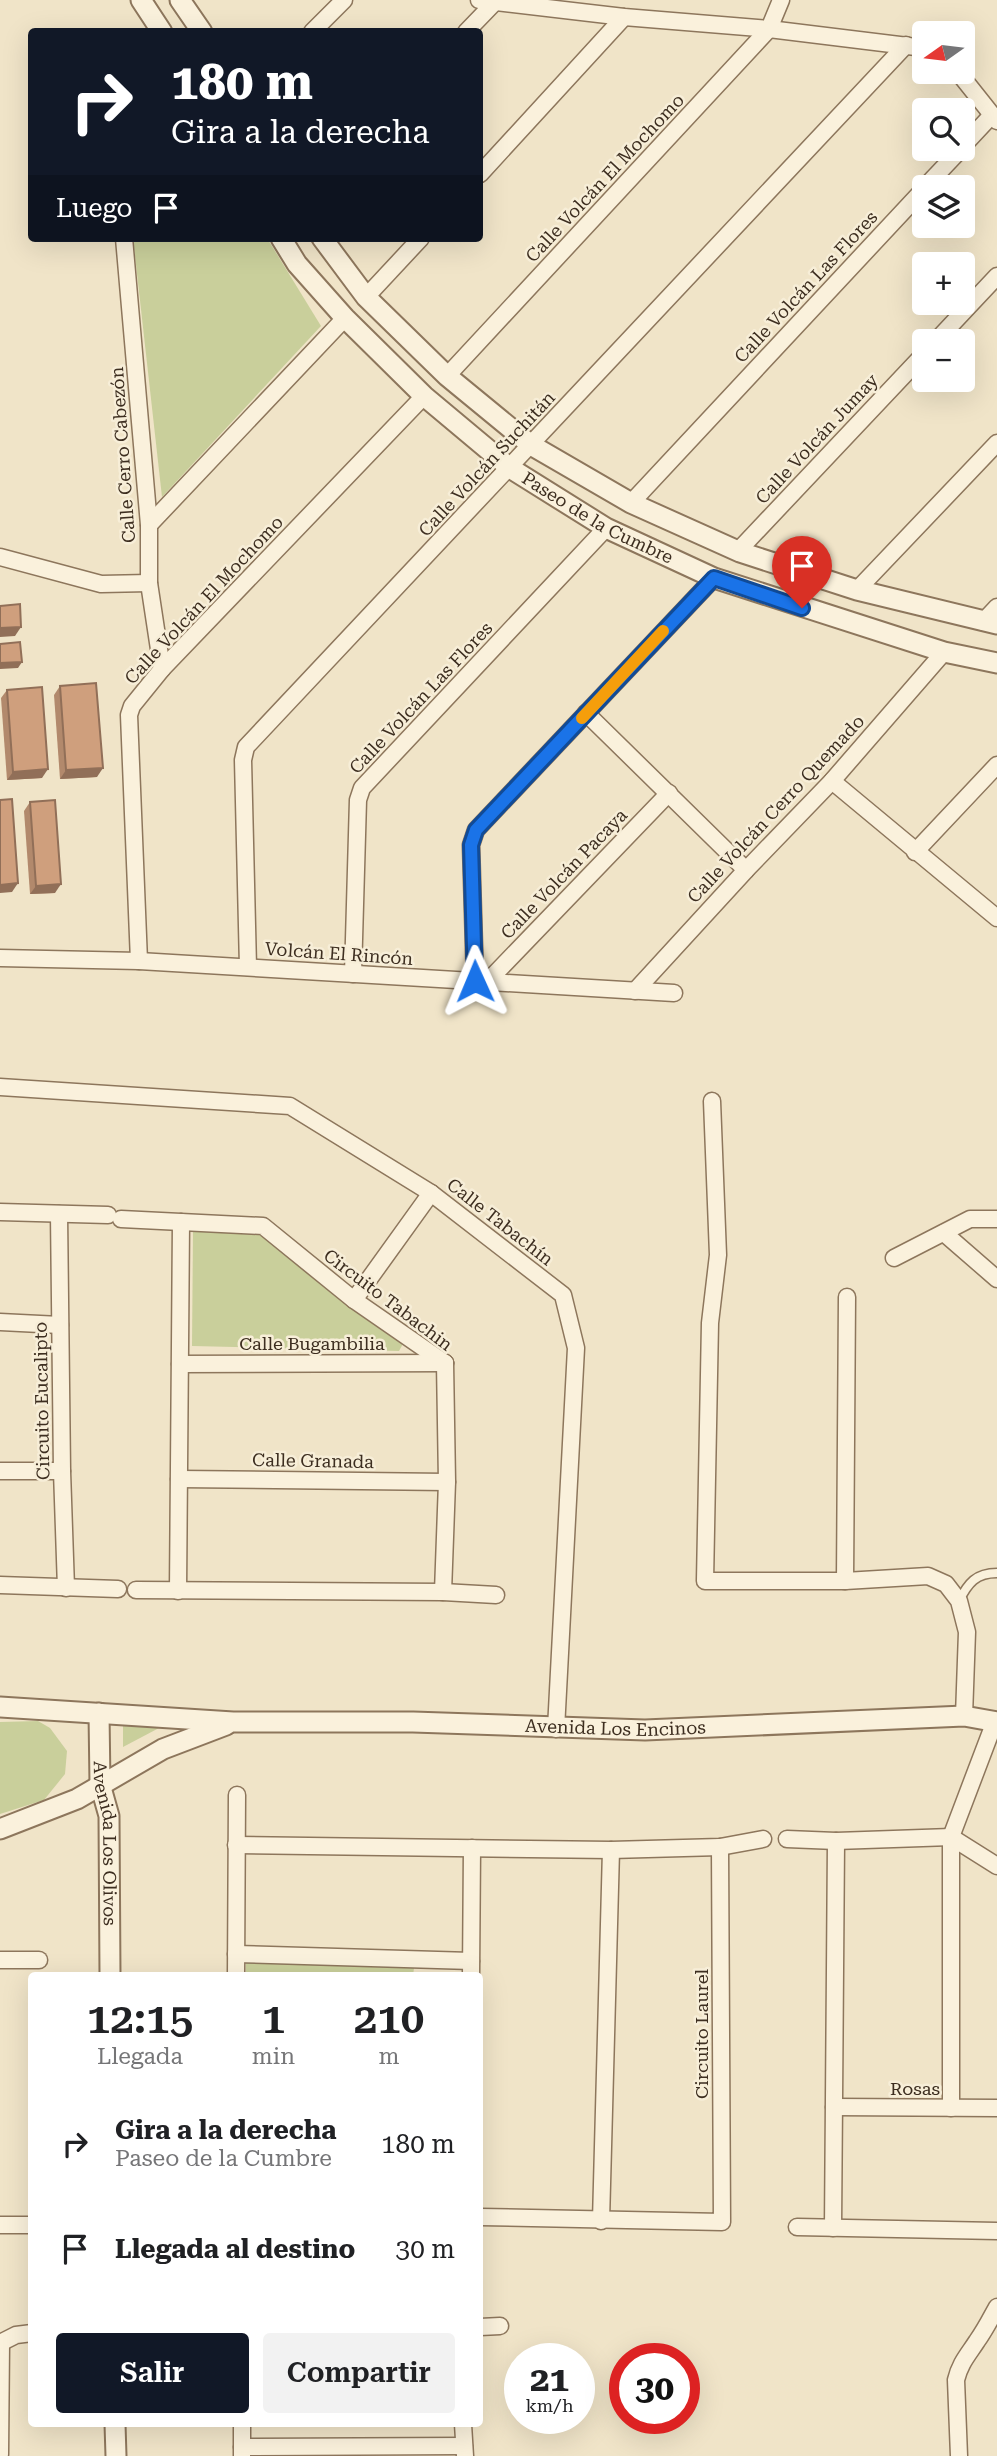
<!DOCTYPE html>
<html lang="es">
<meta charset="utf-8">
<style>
body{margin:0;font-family:"Roboto Serif",serif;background:#f2f2f2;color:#202124;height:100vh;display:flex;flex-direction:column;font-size:26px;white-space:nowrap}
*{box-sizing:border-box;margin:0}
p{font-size:23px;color:#757577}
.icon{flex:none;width:38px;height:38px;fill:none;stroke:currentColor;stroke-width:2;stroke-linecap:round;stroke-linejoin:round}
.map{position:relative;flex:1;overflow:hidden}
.details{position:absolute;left:28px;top:1972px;width:455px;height:455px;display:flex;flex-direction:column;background:#fff;border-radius:7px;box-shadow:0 7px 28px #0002}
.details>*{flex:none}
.banner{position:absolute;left:28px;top:28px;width:455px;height:214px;border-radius:7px;box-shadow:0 7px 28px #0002;background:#111827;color:#fff;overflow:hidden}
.needle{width:46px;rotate:256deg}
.controls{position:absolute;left:912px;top:21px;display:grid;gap:14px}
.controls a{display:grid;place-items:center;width:63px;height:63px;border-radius:7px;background:#fff;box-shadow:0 7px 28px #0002;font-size:35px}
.speed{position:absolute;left:504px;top:2343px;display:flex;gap:14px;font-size:35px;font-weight:700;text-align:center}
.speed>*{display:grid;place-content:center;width:91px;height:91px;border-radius:50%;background:#fff;box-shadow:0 7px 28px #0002;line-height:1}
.speed small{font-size:18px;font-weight:400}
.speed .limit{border:10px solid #d22;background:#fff;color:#111}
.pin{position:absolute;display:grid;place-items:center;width:60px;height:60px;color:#fff;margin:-72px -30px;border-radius:50% 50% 50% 0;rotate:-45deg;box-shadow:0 0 7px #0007}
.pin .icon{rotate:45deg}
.me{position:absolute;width:77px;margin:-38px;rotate:359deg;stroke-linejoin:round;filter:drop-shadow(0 0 5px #0008)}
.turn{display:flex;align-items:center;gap:24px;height:147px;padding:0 28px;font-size:32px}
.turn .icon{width:91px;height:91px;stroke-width:2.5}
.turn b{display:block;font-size:49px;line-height:60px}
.then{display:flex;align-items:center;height:66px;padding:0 28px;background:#0003;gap:14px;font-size:26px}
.eta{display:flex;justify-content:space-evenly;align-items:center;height:119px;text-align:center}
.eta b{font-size:42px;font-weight:600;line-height:49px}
.button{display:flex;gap:14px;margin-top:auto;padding:14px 28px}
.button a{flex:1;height:80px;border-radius:7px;background:#111827;color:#fff;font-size:28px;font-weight:600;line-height:80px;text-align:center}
.button a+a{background:#f2f2f2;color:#202124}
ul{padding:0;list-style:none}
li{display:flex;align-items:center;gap:21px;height:105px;padding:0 28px}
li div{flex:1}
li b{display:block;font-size:26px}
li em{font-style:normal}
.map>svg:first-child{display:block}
.green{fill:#c9cf9b}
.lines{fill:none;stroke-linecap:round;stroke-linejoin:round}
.service-casing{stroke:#8d765c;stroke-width:11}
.minor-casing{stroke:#8d765c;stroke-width:19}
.tertiary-casing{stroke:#8d765c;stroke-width:23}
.service{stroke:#faf1dc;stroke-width:8}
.minor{stroke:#faf1dc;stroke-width:16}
.tertiary{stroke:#faf1dc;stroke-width:19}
.wall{fill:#b2896c}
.shaded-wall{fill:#916f58}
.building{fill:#cf9f7d;stroke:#916f58;stroke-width:2}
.route-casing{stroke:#114b97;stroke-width:18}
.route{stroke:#1a73e8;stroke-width:12}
.slow{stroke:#f59e0b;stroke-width:12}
.labels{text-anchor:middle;stroke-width:5;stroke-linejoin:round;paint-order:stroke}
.street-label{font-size:18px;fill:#3d2e20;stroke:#f7eed8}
</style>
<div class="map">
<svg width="997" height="2456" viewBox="0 0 997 2456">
<rect width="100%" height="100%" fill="#f0e4c8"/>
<g class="green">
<polygon points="133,238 267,238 321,326 162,497"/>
<polygon points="193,1229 265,1233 405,1340 399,1351 192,1346"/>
<polygon points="38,1721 50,1728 67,1751 65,1774 44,1800 0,1814 0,1722"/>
<polygon points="123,1726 159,1728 123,1747"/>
<polygon points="246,1962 414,1968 413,1976 246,1976"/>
</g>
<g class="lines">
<defs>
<path id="service" d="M959 1601C968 1583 976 1573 997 1573"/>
<g id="minor">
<polyline points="479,0 624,17 769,29 924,48"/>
<polyline points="312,32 344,0"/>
<polyline points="466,32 495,2"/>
<polyline points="958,72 997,121"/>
<polyline points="962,147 992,115"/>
<polyline points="480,174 624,17"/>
<polyline points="925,187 961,149"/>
<polyline points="124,238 149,525 149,583 162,669"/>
<polyline points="366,297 421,238"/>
<polyline points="936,341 997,276"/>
<polyline points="447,376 756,43 769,29 781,0"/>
<polyline points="631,503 924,189"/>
<polyline points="149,525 345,318"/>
<polyline points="738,551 924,354"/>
<polyline points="0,557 101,584 149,583"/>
<polyline points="857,590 997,443"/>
<polyline points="983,622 997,607"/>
<polyline points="586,713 746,870"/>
<polyline points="832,781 997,918"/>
<polyline points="915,852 997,765"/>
<polyline points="0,958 139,961 674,993"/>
<polyline points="139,961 129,715 132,706 162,669 424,396"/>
<polyline points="248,967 243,760 246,747 906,45"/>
<polyline points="353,974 358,800 362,788 606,528"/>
<polyline points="475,981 471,845 476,830 714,578"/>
<polyline points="487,982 669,793"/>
<polyline points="635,991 746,870 832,781 944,652"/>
<polyline points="0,1087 290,1106 431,1193 563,1295 576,1348 556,1729"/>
<polyline points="712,1101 718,1255 710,1323 705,1581 845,1581 928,1576 946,1584 959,1601 967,1632 964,1716"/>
<polyline points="0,1212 108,1215"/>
<polyline points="59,1214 62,1471 66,1588"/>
<polyline points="121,1219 263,1226 354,1300 445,1363"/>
<polyline points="944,1233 997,1279"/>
<polyline points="894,1258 970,1219 997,1219"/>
<polyline points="354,1300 431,1193"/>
<polyline points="0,1322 60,1325"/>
<polyline points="180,1364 445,1363"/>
<polyline points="0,1471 62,1471"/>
<polyline points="179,1479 447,1482"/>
<polyline points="845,1581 847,1297"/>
<polyline points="0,1585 118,1589"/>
<polyline points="136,1590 443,1592 496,1595"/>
<polyline points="178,1591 181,1222"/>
<polyline points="443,1592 447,1482 445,1363"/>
<polyline points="787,1839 836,1841"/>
<polyline points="236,1845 611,1850 720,1847 763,1839"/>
<polyline points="236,1954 471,1961"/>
<polyline points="0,1960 39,1960"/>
<polyline points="236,1976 237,1795"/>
<polyline points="471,1976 472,1848"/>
<polyline points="834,2107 997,2108"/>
<polyline points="951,2108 951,1837 995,1721"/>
<polyline points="480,2217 722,2222 720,1847"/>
<polyline points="601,2221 611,1850"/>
<polyline points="0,2225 32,2225"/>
<polyline points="797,2227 997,2231"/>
<polyline points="833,2228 836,1841 951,1837 997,1866"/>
<polyline points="480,2327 500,2326"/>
<polyline points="0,2343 16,2335 32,2333"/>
<polyline points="463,2424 465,2456"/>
<polyline points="242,2447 464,2446"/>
<polyline points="0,2454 1,2343"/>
<polyline points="242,2456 242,2424"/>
<path d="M959 2456 956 2380C960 2363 968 2355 977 2341 985 2330 991 2318 997 2307"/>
</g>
<g id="tertiary">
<polyline points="141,0 162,32"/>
<polyline points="180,0 202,32"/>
<path id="s1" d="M281 238 297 264 345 318 424 396 510 468 606 528 714 578 944 652 997 663"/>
<polyline points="322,238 366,297 447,376 531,445 631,503 740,552 857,590 997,624"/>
<path id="s2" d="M0 1707 233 1722H413L645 1730 964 1716 997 1722"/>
<path id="s3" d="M99 1713 100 1784 109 1816 110 1976"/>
<polyline points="0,1829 77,1799 163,1749 226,1725"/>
<polyline points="115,2424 116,2456"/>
</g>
</defs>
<use href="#service" class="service-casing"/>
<use href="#minor" class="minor-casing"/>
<use href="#tertiary" class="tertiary-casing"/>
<use href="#service" class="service"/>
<use href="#minor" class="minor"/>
<use href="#tertiary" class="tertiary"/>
</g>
<g class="wall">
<polygon points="60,686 97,777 60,779 54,695"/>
<polygon points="7,690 42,778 7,780 1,698"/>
<polygon points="30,802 55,893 30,894 24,811"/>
</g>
<g class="shaded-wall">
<polygon points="21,627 15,636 0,637 0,628"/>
<polygon points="22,662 18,668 0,669 0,663"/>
<polygon points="103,768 97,777 60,779 66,770"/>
<polygon points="48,769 42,778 7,780 13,772"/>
<polygon points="18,883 12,892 0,893 0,885"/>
<polygon points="61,884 55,893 30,894 36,886"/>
</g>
<g class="building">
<polygon points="20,604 21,627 0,628 0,606"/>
<polygon points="20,642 22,662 0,663 0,644"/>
<polygon points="96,683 103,768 66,770 60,686"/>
<polygon points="42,687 48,769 13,772 7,690"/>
<polygon points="12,799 18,883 0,885 0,800"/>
<polygon points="55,800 61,884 36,886 30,802"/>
</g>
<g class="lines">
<defs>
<polyline id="route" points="475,981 471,845 476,830 714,578 802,608"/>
</defs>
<use href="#route" class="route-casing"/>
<use href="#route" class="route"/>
<polyline class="slow" points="582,718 663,631"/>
</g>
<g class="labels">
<g class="street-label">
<text transform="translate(605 178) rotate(-47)" y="6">Calle Volcán El Mochomo</text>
<text transform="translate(806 287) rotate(-47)" y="6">Calle Volcán Las Flores</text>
<text transform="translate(817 439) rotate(-47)" y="6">Calle Volcán Jumay</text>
<text transform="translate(123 455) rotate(-94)" y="6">Calle Cerro Cabezón</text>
<text transform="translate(487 464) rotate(-47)" y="6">Calle Volcán Suchitán</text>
<text dy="6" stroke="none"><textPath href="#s1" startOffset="427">Paseo de la Cumbre</textPath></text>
<text transform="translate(204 600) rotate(-47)" y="6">Calle Volcán El Mochomo</text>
<text transform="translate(421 698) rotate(-47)" y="6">Calle Volcán Las Flores</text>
<text transform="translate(776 809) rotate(-47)" y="6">Calle Volcán Cerro Quemado</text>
<text transform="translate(564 874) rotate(-46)" y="6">Calle Volcán Pacaya</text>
<text transform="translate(339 954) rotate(4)" y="6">Volcán El Rincón</text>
<text transform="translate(500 1222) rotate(38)" y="6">Calle Tabachín</text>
<text transform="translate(388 1300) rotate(37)" y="6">Circuito Tabachin</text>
<text x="312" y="1350">Calle Bugambilia</text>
<text transform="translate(42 1401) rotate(-91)" y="6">Circuito Eucalipto</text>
<text transform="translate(313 1461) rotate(1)" y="6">Calle Granada</text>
<text dy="6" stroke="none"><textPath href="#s2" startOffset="616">Avenida Los Encinos</textPath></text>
<text dy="6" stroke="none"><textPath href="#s3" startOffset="131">Avenida Los Olivos</textPath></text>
<text transform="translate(702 2034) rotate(-90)" y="6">Circuito Laurel</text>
<text x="915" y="2095">Rosas</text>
</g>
</g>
</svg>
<div class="controls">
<a><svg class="needle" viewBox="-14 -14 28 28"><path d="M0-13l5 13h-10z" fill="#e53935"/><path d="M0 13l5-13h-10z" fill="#757577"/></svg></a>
<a><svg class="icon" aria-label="search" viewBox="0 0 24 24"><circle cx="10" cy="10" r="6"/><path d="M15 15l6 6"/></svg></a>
<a><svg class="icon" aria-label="layers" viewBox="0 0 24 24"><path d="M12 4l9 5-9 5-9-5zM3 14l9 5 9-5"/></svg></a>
<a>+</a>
<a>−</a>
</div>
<div class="speed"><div>21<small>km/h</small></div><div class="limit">30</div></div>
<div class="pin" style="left:802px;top:608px;background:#d93025"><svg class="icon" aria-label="arrive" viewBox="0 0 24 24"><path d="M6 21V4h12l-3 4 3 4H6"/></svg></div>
<svg class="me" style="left:475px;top:981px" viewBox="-20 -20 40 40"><path d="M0-17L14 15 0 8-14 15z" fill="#1a73e8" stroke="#fff" stroke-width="4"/></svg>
<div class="banner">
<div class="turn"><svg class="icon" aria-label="right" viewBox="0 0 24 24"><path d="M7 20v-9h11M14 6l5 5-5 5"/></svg><div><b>180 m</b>Gira a la derecha</div></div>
<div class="then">Luego<svg class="icon" aria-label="arrive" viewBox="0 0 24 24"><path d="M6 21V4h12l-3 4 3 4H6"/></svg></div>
</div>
<section class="details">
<div class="eta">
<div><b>12:15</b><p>Llegada</p></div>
<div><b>1</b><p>min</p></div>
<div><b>210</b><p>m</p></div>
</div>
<ul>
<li><svg class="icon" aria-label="right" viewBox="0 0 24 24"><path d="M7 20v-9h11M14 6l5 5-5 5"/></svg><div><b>Gira a la derecha</b><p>Paseo de la Cumbre</p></div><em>180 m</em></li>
<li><svg class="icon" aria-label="arrive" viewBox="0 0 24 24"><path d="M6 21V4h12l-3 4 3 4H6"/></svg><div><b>Llegada al destino</b></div><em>30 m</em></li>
</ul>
<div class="button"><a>Salir</a><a>Compartir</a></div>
</section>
</div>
